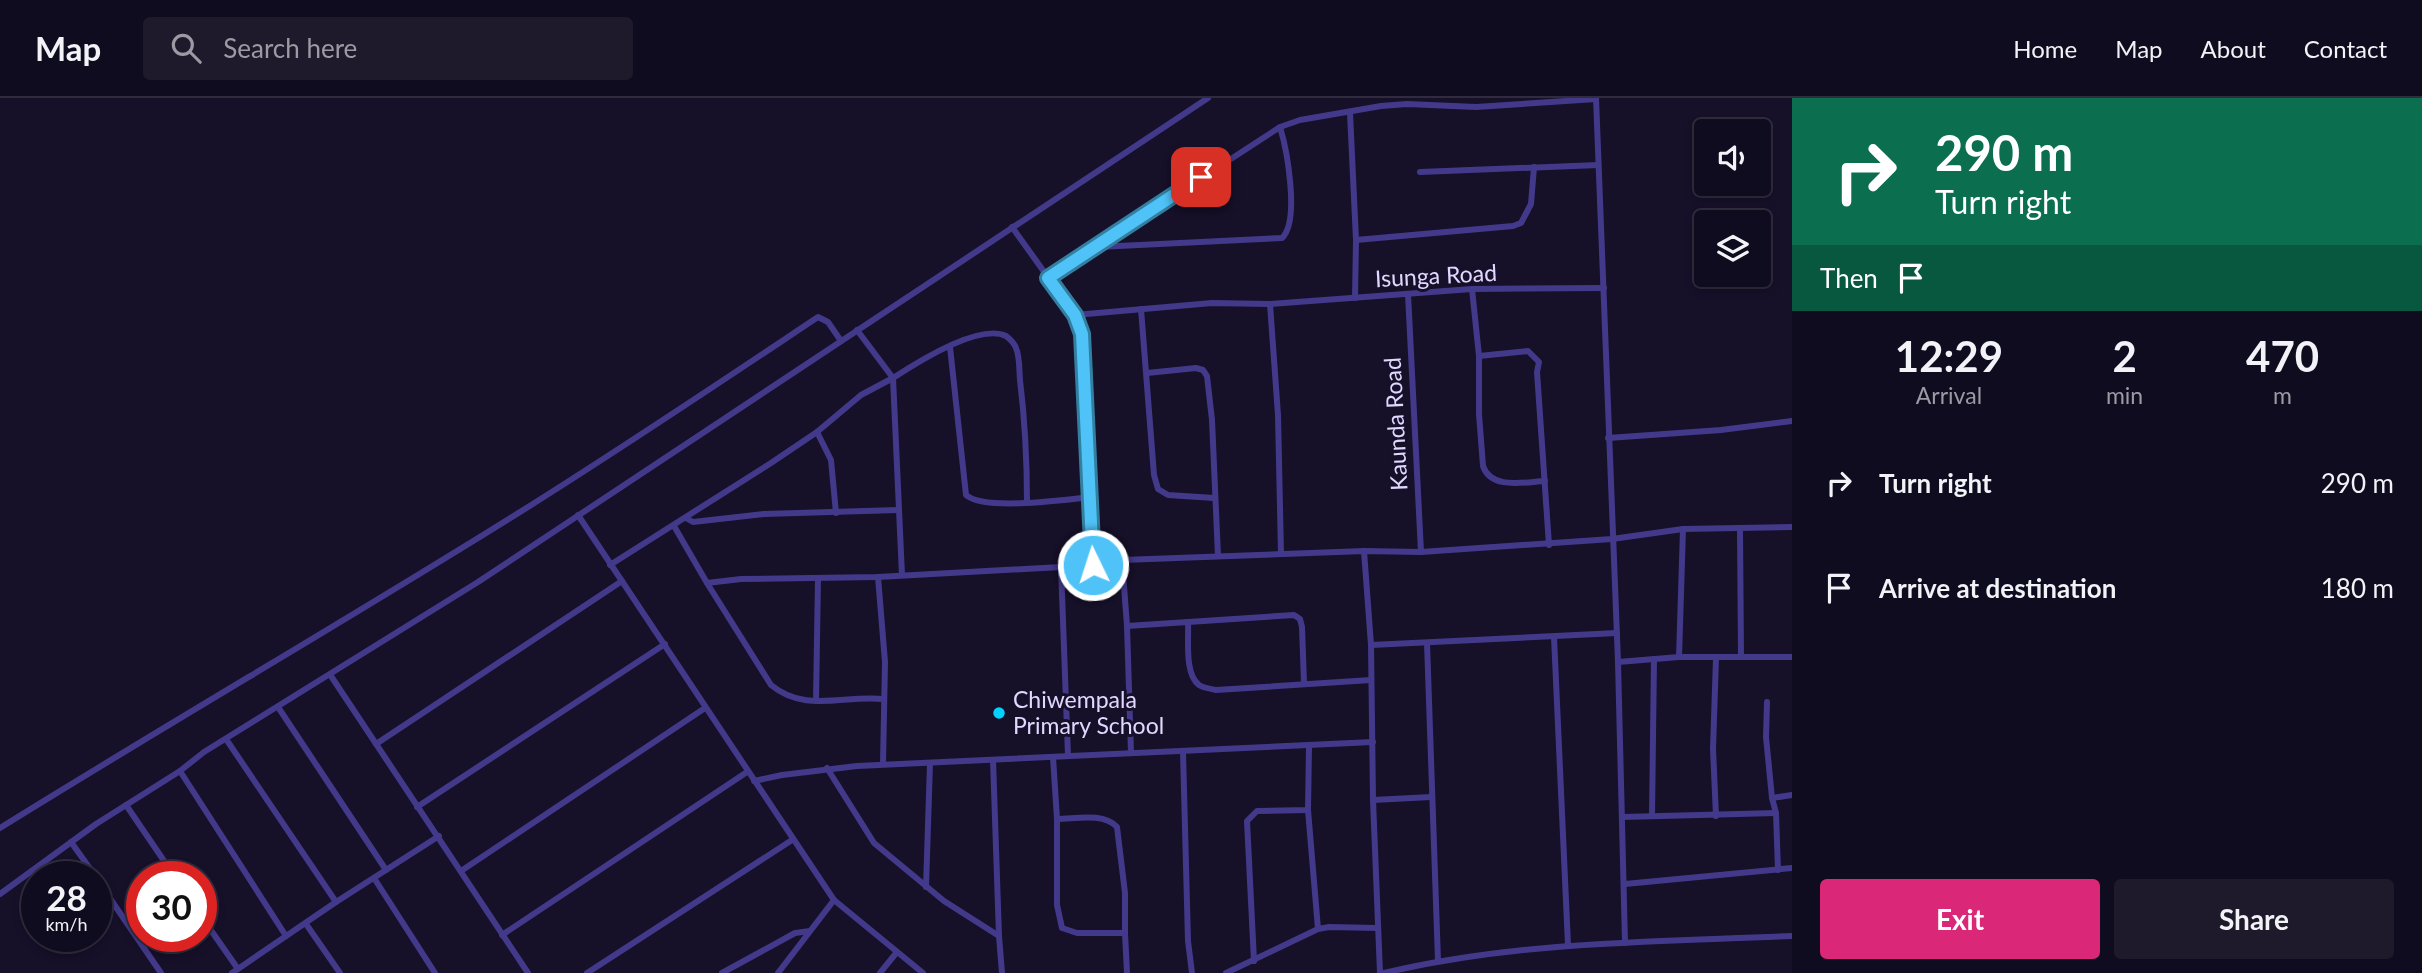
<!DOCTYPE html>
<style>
body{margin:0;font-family:Lato,sans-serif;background:#1e1a2c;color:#f1f3f6;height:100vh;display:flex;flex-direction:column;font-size:26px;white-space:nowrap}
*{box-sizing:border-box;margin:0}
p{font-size:23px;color:#9c9ba4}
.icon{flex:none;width:38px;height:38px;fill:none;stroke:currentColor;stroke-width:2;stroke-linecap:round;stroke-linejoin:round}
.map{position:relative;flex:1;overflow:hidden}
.details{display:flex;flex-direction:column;background:#100c1f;width:630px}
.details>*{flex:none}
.hud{background:#0b6e4f;color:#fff;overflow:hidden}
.tools{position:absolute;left:1694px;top:21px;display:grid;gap:14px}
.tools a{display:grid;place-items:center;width:77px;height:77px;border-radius:7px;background:#100c1f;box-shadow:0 4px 10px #0003,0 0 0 2px #302c3d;font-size:35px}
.speed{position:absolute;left:21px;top:763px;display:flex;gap:14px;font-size:35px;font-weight:700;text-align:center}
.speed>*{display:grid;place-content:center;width:91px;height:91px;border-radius:50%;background:#100c1f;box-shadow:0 4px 10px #0003,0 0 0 2px #302c3d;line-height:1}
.speed small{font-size:18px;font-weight:400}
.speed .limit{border:10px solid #d22;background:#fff;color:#111}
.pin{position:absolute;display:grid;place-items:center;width:60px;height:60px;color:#fff;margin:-30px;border-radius:14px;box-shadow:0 4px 10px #0006}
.me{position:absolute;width:77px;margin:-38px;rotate:356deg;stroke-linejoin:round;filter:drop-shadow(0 0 5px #0008)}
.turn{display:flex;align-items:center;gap:24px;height:147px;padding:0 28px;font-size:32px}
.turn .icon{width:91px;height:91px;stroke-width:2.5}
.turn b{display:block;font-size:49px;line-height:60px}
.then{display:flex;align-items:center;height:66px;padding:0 28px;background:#0003;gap:14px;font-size:26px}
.eta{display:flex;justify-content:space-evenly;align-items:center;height:119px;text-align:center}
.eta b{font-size:42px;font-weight:700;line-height:49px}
.cta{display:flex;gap:14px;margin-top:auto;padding:14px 28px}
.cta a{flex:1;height:80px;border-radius:7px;background:#db2777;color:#fff;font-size:28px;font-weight:700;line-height:80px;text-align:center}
.cta a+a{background:#1e1a2c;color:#f1f3f6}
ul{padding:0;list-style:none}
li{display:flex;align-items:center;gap:21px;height:105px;padding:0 28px}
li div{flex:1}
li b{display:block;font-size:26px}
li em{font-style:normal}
header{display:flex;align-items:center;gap:42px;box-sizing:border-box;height:98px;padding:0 35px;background:#100c1f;border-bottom:2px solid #302c3d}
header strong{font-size:33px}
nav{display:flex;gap:38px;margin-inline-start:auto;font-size:24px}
.search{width:490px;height:63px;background:#1e1a2c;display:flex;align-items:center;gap:18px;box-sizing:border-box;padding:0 24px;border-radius:7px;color:#9c9ba4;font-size:26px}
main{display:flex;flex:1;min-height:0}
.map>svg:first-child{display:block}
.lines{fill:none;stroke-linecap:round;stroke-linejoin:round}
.street{stroke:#43398a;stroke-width:6}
.route-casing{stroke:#337fa1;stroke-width:18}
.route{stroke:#4fc3f7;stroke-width:12}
.poi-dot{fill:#04d1ff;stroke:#161029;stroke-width:2.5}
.labels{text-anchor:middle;stroke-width:6;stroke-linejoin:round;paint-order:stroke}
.street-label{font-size:23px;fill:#e0d8ff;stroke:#161029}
.poi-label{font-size:23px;fill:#e0d8ff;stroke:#161029;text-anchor:start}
</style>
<header>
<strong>Map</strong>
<div class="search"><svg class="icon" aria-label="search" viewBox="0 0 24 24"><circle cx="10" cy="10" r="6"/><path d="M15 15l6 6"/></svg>Search here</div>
<nav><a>Home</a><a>Map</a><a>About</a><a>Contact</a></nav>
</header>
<main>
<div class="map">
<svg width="1792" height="875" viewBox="0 0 1792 875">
<rect width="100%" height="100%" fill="#161029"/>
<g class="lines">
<g class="street">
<polyline points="1596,0 1618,564 1625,845"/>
<polyline points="1350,15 1356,142 1355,200"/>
<polyline points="1420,74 1598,67"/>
<polyline points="1012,129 1075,217 1082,236 1093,467"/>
<polyline points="1356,142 1513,128 1521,125 1531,106 1534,69"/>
<path d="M1098 149 1282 140C1300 123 1287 52 1280 29"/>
<polyline points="1048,180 1280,29 1300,22 1381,8 1407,6 1476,9 1596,1"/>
<path d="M1472 191 1479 258V316L1483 368C1491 392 1524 384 1545 383"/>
<polyline points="1408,196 1421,454"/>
<polyline points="1270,206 1278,317 1281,456"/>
<polyline points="1141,211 1154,377 1158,391 1168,397 1214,400"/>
<polyline points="1075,217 1212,205 1270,206 1472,191 1604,190"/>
<path d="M950 249 966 397C984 413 1064 402 1090 399"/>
<polyline points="1479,258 1528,253 1539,264 1537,274 1549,447"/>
<polyline points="1147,275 1196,270 1203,272 1207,278 1212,322 1218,458"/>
<polyline points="817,334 831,362 836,415"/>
<polyline points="1608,340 1721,332 1792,323"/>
<polyline points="578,417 834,802 923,875"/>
<polyline points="686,420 693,424 764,416 898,412"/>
<path d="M674 428 707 485 771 587C805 615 842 597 883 601"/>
<polyline points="1740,432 1741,559"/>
<polyline points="1364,453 1371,547 1373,702 1380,875"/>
<polyline points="1122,462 1127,528 1131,655"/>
<polyline points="610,467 771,365 817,334 861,297 893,280 857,232"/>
<polyline points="1061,469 1068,658"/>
<path d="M902 477 893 280C916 265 979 225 1006 238 1009 240 1015 246 1016 250 1020 259 1019 272 1020 282 1025 323 1027 364 1027 405"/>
<polyline points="878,479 885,564 883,666"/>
<polyline points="707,485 741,481 878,479 1061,469 1122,462 1364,453 1421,454 1612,441 1683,431 1792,429"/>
<path d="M1188 524C1189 540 1184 576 1199 587 1204 590 1211 591 1216 592L1371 582"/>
<polyline points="1127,528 1294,517 1300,521 1302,529 1304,585"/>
<polyline points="1554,539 1568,847"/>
<polyline points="1427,545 1438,863"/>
<polyline points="1371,547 1617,535"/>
<polyline points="1679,559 1683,431"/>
<polyline points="1618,564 1679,559 1792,559"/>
<polyline points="331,578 528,875"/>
<polyline points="816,603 818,480"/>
<polyline points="1767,604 1766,639 1772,700 1776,715 1778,772"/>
<polyline points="278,609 386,772"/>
<polyline points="226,641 336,804"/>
<polyline points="376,646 622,483"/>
<polyline points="1183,654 1188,843 1192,875"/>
<polyline points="1053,659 1057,721 1057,807 1062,830 1077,835 1125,835 1127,875"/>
<polyline points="993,662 999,838"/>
<polyline points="827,670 874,745 944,803 999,838 1002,875"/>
<polyline points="180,673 286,838"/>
<polyline points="754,683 782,677 857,668 1373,644"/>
<polyline points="1772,700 1792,697"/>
<polyline points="1373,702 1431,699"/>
<polyline points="126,707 175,779"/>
<polyline points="417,709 665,546"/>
<polyline points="1308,712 1318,831"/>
<polyline points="1652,718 1654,561"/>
<polyline points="1716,718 1713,651 1716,560"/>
<polyline points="1622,719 1776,715"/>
<path d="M1057 721C1075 721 1103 714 1117 729L1125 795V835"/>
<path d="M0 730C169 625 342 525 512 419 615 355 716 287 818 219L828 224 841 243"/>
<polyline points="71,744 96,779"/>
<polyline points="461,773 705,610"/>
<polyline points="96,780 161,875"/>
<polyline points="374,780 435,875"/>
<polyline points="1625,786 1792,770"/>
<polyline points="926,789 930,665"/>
<polyline points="0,796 96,726 180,673 204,654 478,484 1208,0"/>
<polyline points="201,818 238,871"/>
<polyline points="306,826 340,875"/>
<polyline points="502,837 747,674"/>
<polyline points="1254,863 1247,723 1257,713 1308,712 1309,648"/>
<polyline points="232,875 336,804 439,738"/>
<polyline points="587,875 792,742"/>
<polyline points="722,875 795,835 810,833"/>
<polyline points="778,875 834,802"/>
<polyline points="880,875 897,854"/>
<polyline points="1226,875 1318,831 1329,829 1378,830"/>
<path d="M1384 875C1518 843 1655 844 1792 838"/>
</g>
</g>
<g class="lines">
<defs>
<polyline id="route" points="1093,467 1082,236 1075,217 1048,180 1201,79"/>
</defs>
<use href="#route" class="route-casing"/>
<use href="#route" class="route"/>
</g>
<circle class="poi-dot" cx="999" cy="615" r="7"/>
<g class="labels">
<g class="street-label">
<text transform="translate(1436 178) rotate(-3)" y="8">Isunga Road</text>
<text transform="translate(1396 326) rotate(-93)" y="8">Kaunda Road</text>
</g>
<g class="poi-label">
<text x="1013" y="610">Chiwempala<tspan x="1013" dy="26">Primary School</tspan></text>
</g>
</g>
</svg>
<div class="tools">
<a><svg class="icon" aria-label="sound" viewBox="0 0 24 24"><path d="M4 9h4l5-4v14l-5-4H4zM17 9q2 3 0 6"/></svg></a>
<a><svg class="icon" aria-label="layers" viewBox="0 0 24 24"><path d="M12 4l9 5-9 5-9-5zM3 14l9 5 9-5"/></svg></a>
</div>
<div class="speed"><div>28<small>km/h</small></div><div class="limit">30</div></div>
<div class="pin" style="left:1201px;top:79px;background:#d93025"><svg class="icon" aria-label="arrive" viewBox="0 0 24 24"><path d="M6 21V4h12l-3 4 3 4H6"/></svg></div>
<svg class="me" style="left:1093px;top:467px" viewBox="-20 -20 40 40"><circle r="17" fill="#4fc3f7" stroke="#fff" stroke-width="3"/><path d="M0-11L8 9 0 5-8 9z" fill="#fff"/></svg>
</div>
<section class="details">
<div class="hud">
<div class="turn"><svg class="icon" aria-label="right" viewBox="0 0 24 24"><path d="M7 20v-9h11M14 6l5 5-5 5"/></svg><div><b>290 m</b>Turn right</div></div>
<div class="then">Then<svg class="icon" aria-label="arrive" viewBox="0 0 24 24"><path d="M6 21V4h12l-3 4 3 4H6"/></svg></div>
</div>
<div class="eta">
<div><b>12:29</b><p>Arrival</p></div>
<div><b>2</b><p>min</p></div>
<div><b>470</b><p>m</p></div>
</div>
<ul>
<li><svg class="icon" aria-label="right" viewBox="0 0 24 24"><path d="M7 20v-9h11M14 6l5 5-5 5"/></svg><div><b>Turn right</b></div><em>290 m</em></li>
<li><svg class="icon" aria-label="arrive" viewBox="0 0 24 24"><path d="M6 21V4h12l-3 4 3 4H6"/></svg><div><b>Arrive at destination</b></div><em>180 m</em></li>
</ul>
<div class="cta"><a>Exit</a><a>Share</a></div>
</section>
</main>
